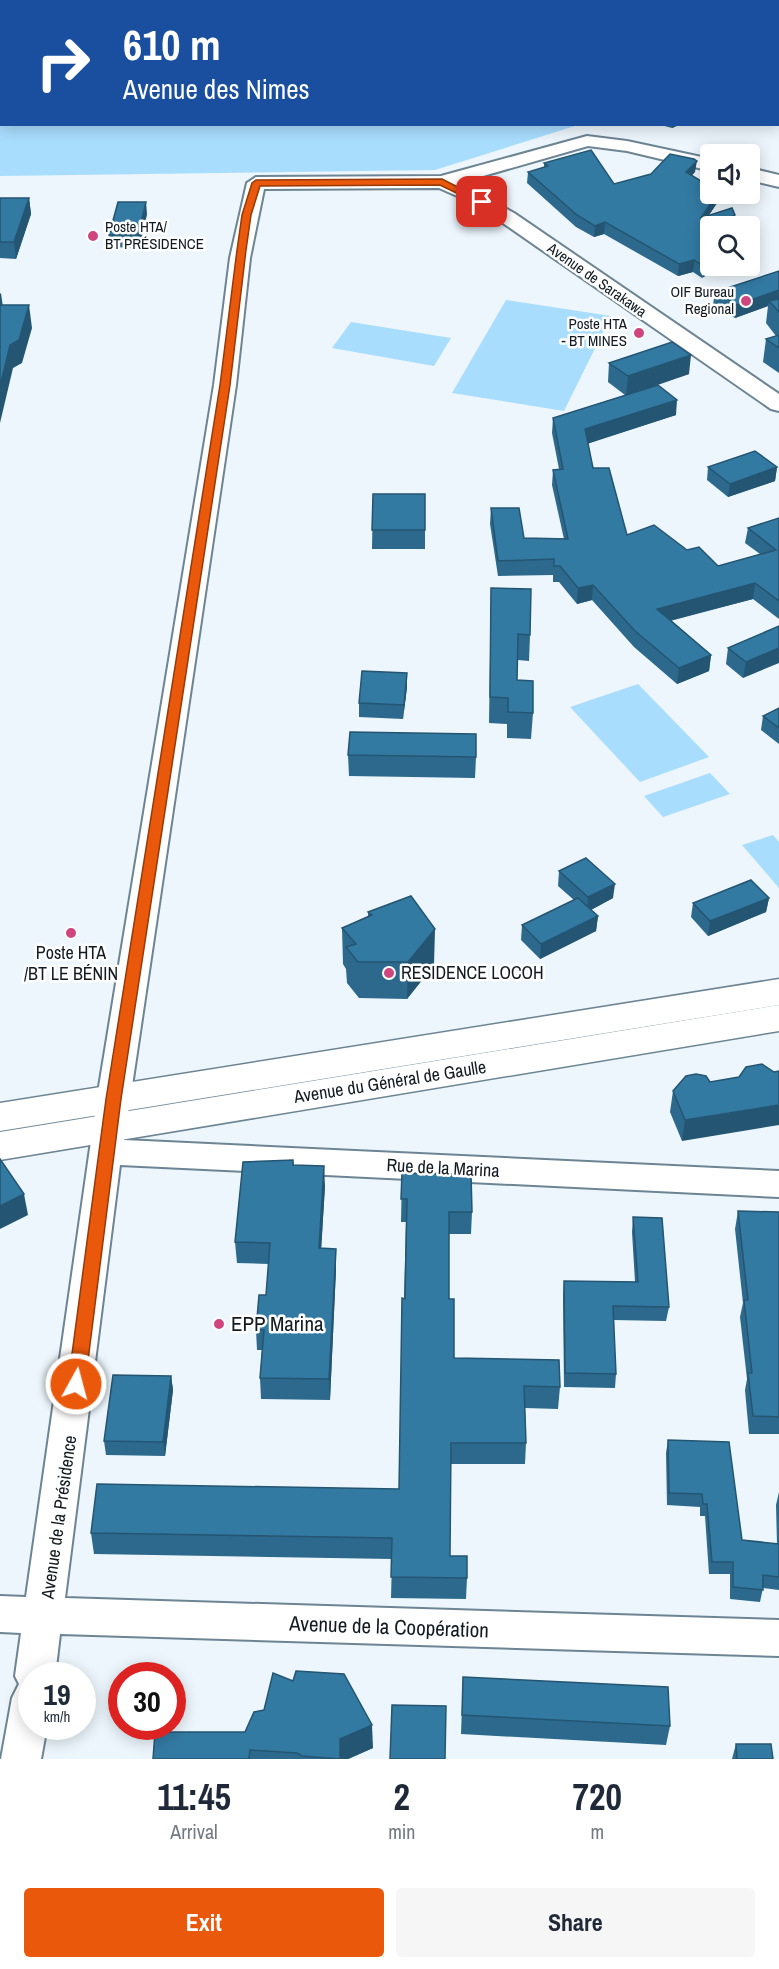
<!DOCTYPE html>
<meta charset="utf-8">
<style>
body{margin:0;font-family:"Archivo Narrow",sans-serif;background:#f6f6f7;color:#1f2937;height:100vh;display:flex;flex-direction:column;font-size:22px;white-space:nowrap}
*{box-sizing:border-box;margin:0}
p{font-size:20px;color:#747a83}
.icon{flex:none;width:33px;height:33px;fill:none;stroke:currentColor;stroke-width:2;stroke-linecap:round;stroke-linejoin:round}
.map{position:relative;height:1759px;overflow:hidden}
.side{display:flex;flex-direction:column;background:#fff;flex:1}
.side>*{flex:none}
.banner{position:absolute;left:0px;top:0px;width:780px;height:126px;box-shadow:0 3px 15px #0003;background:#1a4fa0;color:#fff;overflow:hidden}
.fabs{position:absolute;left:700px;top:144px;display:grid;gap:12px}
.fabs a{display:grid;place-items:center;width:60px;height:60px;border-radius:6px;background:#fff;box-shadow:0 3px 15px #0003;font-size:30px}
.speed{position:absolute;left:18px;top:1662px;display:flex;gap:12px;font-size:30px;font-weight:700;text-align:center}
.speed>*{display:grid;place-content:center;width:78px;height:78px;border-radius:50%;background:#fff;box-shadow:0 3px 15px #0003;line-height:1}
.speed small{font-size:15px;font-weight:400}
.speed .limit{border:9px solid #d22;background:#fff;color:#111}
.pin{position:absolute;display:grid;place-items:center;width:51px;height:51px;color:#fff;margin:-26px;border-radius:12px;box-shadow:0 3px 9px #0006}
.me{position:absolute;width:66px;margin:-33px;rotate:7deg;stroke-linejoin:round;filter:drop-shadow(0 0 4px #0008)}
.turn{display:flex;align-items:center;gap:21px;height:126px;padding:0 24px;font-size:27px}
.turn .icon{width:78px;height:78px;stroke-width:2.5}
.turn b{display:block;font-size:42px;line-height:51px}
.eta{display:flex;justify-content:space-evenly;align-items:center;height:102px;text-align:center}
.eta b{font-size:36px;font-weight:700;line-height:42px}
.primary-button{display:flex;gap:12px;margin-top:auto;padding:12px 24px}
.primary-button a{flex:1;height:69px;border-radius:6px;background:#ea580c;color:#fff;font-size:24px;font-weight:700;line-height:69px;text-align:center}
.primary-button a+a{background:#f6f6f7;color:#1f2937}
.map>svg:first-child{display:block}
.green{fill:#a9ddfe}
.lines{fill:none;stroke-linecap:round;stroke-linejoin:round}
.street-casing{stroke:#6d8493;stroke-width:4}
.secondary-casing{stroke:#6d8493;stroke-width:3}
.street{fill:#fff;fill-rule:evenodd}
.secondary{fill:#fff;fill-rule:evenodd}
.wall{fill:#2c698c}
.shaded-wall{fill:#245572}
.building{fill:#337aa3;stroke:#245572;stroke-width:1.5}
.route{fill:#ea580c;stroke:#983908;stroke-width:1.5}
.poi-dot{fill:#cf467f;stroke:#fff;stroke-width:2}
.labels{text-anchor:middle;stroke-width:5;stroke-linejoin:round;paint-order:stroke}
.far-poi-label{font-size:15px;fill:#111a20;stroke:#fff;text-anchor:end}
.far-street-label{font-size:15px;fill:#111a20;stroke:#fff}
.poi-label{font-size:18px;fill:#111a20;stroke:#fff}
.street-label{font-size:18px;fill:#111a20;stroke:#fff}
.near-poi-label{font-size:21px;fill:#111a20;stroke:#fff;text-anchor:start}
.near-street-label{font-size:21px;fill:#111a20;stroke:#fff}
</style>
<div class="map">
<svg width="779" height="1759" viewBox="0 0 779 1759">
<rect width="100%" height="100%" fill="#ecf6fc"/>
<g class="green">
<polygon points="0,0 641,0 641,1 2,2 2,124 578,125 435,170 0,176"/>
<polygon points="506,300 611,316 564,411 452,393"/>
<polygon points="351,322 451,338 434,366 332,348"/>
<polygon points="638,684 709,757 640,782 570,707"/>
<polygon points="710,773 730,794 663,817 644,796"/>
<polygon points="773,835 779,842 779,888 742,845"/>
</g>
<g class="lines">
<defs>
<g id="street">
<polygon points="587,136 627,141 711,159 711,171 627,151 588,146 459,183 514,213 779,394 779,411 771,409 500,221 464,199 439,188 264,189 250,258 236,385 124,1140 779,1171 779,1197 120,1165 65,1598 779,1620 779,1656 60,1634 55,1676 32,1676 32,1726 47,1726 41,1759 1,1759 12,1698 19,1684 15,1676 21,1633 0,1632 0,1596 26,1597 97,1099 214,385 230,258 247,183 256,177 441,176"/>
<polygon points="750,168 779,175 779,187 750,180"/>
</g>
<g id="secondary">
<polygon points="779,979 779,1005 0,1131 0,1103"/>
<polygon points="779,1005 779,1031 0,1160 0,1132"/>
</g>
</defs>
<use href="#street" class="street-casing"/>
<use href="#secondary" class="secondary-casing"/>
<use href="#street" class="street"/>
<use href="#secondary" class="secondary"/>
</g>
<g class="wall">
<polygon points="657,124 681,124 672,128"/>
<polygon points="544,163 614,184 695,172 692,175 717,203 709,215 735,215 734,226 711,226 702,278 693,272 678,276 604,234 594,237 576,227 527,183 528,172 544,167"/>
<polygon points="0,198 29,198 31,214 16,259 0,258"/>
<polygon points="147,214 139,248 110,247 109,235"/>
<polygon points="779,271 779,373 763,362 766,339 776,336 766,323 768,306 735,318 713,305 715,292"/>
<polygon points="609,363 689,374 653,386 676,415 588,443 593,468 627,535 687,550 718,566 760,554 745,543 748,528 779,518 779,619 753,599 671,620 711,655 709,671 677,684 634,647 592,600 577,604 559,582 553,582 553,575 498,576 490,524 491,508 524,538 564,539 552,485 553,470 559,469 552,433 553,418 625,395 608,382"/>
<polygon points="708,467 777,467 775,481 728,497 707,480"/>
<polygon points="373,494 425,494 425,549 372,549"/>
<polygon points="491,588 530,635 529,661 518,660 517,680 533,713 531,739 507,738 507,724 489,723"/>
<polygon points="779,626 743,678 726,664 728,648"/>
<polygon points="407,687 403,719 359,717 359,703"/>
<polygon points="779,708 779,744 761,730 763,716"/>
<polygon points="348,755 476,757 475,778 349,776"/>
<polygon points="559,871 613,898 591,910 598,916 596,931 540,959 521,940 522,925 574,900 558,886"/>
<polygon points="769,898 766,912 708,936 691,917 693,903"/>
<polygon points="368,912 434,965 407,999 359,998 347,983 346,969 343,964 342,928 368,916"/>
<polygon points="762,1064 682,1141 670,1112 673,1091 710,1082 739,1077"/>
<polygon points="293,1160 294,1165 325,1186 321,1248 336,1269 330,1400 261,1399 260,1378 262,1350 257,1350 256,1330 266,1295 269,1264 237,1263 235,1242"/>
<polygon points="402,1173 472,1212 471,1234 449,1234 449,1299 454,1358 560,1387 558,1409 525,1408 526,1443 525,1464 450,1464 450,1556 467,1578 466,1599 391,1598 392,1559 94,1554 91,1533 399,1489 406,1222 401,1222"/>
<polygon points="738,1211 779,1212 779,1434 749,1434 745,1390 747,1379 740,1317 743,1303 735,1229"/>
<polygon points="633,1217 669,1307 666,1321 613,1320 616,1374 615,1388 564,1387 563,1295 564,1281 635,1282 632,1232"/>
<polygon points="171,1376 173,1390 165,1456 106,1455 104,1441"/>
<polygon points="668,1440 742,1540 777,1544 776,1505 779,1492 779,1590 763,1588 760,1602 730,1599 730,1574 709,1574 705,1516 700,1516 700,1507 667,1505 666,1453"/>
<polygon points="463,1677 670,1726 666,1745 461,1734"/>
<polygon points="264,1710 373,1748 348,1759 153,1759 245,1732"/>
<polygon points="736,1744 737,1759 732,1759"/>
</g>
<g class="shaded-wall">
<polygon points="672,124 681,124 672,128"/>
<polygon points="697,161 695,172 685,183 686,172"/>
<polygon points="717,194 718,194 717,203 700,229 701,218"/>
<polygon points="29,198 31,214 16,259 14,242"/>
<polygon points="146,202 147,214 139,248 138,235"/>
<polygon points="735,215 734,226 716,226"/>
<polygon points="605,222 604,234 594,237 595,226"/>
<polygon points="694,260 693,272 678,276 679,264"/>
<polygon points="711,262 711,266 723,266 702,278 704,266"/>
<polygon points="779,290 779,302 769,301 768,306 735,318 737,305"/>
<polygon points="1,293 4,315 0,326 0,294"/>
<polygon points="29,305 32,328 22,363 13,368 0,423 0,387 10,345"/>
<polygon points="691,355 689,374 626,396 628,376"/>
<polygon points="677,400 676,415 584,445 585,429"/>
<polygon points="777,467 775,481 728,497 730,484"/>
<polygon points="755,583 753,599 655,625 657,609"/>
<polygon points="593,585 592,600 577,604 578,588"/>
<polygon points="779,648 779,663 743,678 746,662"/>
<polygon points="711,655 709,671 677,684 679,668"/>
<polygon points="407,673 407,687 403,719 404,705"/>
<polygon points="615,884 613,898 587,912 588,897"/>
<polygon points="769,898 766,912 708,936 710,921"/>
<polygon points="598,916 596,931 540,959 541,944"/>
<polygon points="435,929 434,965 407,999 408,962"/>
<polygon points="779,1105 779,1125 682,1141 685,1120"/>
<polygon points="324,1166 325,1186 320,1269 319,1248"/>
<polygon points="24,1194 28,1215 0,1229 0,1206"/>
<polygon points="336,1249 336,1269 330,1400 329,1379"/>
<polygon points="171,1376 173,1390 165,1456 163,1442"/>
<polygon points="372,1725 373,1748 348,1759 340,1759 340,1739"/>
</g>
<g class="building">
<polygon points="374,0 391,0 392,2 374,2"/>
<rect x="433" y="0" width="20" height="2"/>
<polygon points="591,150 614,184 651,174 670,154 694,159 697,161 686,172 711,187 711,194 717,194 701,218 732,208 735,215 716,226 711,226 711,262 704,266 694,260 679,264 605,222 595,226 577,215 528,172 548,166 544,163"/>
<polygon points="0,198 29,198 14,242 0,242"/>
<polygon points="118,202 146,202 138,235 109,235"/>
<polygon points="779,271 779,290 737,305 715,292"/>
<polygon points="779,299 779,312 769,301"/>
<polygon points="0,305 29,305 19,340 10,345 0,387"/>
<polygon points="779,335 779,348 766,339"/>
<polygon points="672,342 691,355 628,376 609,363"/>
<polygon points="658,385 677,400 585,429 593,468 609,468 627,535 654,525 687,550 699,547 718,566 776,550 748,528 779,518 779,601 755,583 657,609 711,655 679,668 635,631 593,585 578,588 560,566 554,566 554,559 498,561 491,508 519,508 524,538 568,539 553,470 563,469 553,418"/>
<polygon points="755,451 777,467 730,484 708,467"/>
<polygon points="373,494 425,494 425,530 372,530"/>
<polygon points="491,588 531,589 530,635 518,634 517,680 533,681 533,713 508,712 508,698 490,697"/>
<polygon points="779,626 779,648 746,662 728,648"/>
<polygon points="362,671 407,673 404,705 359,703"/>
<polygon points="779,708 779,728 763,716"/>
<polygon points="350,732 476,734 476,757 348,755"/>
<polygon points="586,858 615,884 588,897 559,871"/>
<polygon points="751,880 769,898 710,921 693,903"/>
<polygon points="411,896 435,929 408,962 358,962 346,947 356,944 342,928 372,915 368,912"/>
<polygon points="578,898 598,916 541,944 522,925"/>
<polygon points="762,1064 774,1072 779,1071 779,1105 685,1120 673,1091 686,1076 696,1074 706,1076 710,1082 739,1077 746,1067"/>
<polygon points="0,1159 24,1194 0,1206"/>
<polygon points="293,1160 293,1165 324,1166 319,1248 336,1249 329,1379 260,1378 264,1330 256,1330 259,1295 266,1295 270,1243 235,1242 243,1162"/>
<polygon points="402,1173 471,1174 472,1212 449,1212 449,1299 454,1299 454,1358 559,1360 560,1387 524,1386 526,1443 451,1443 450,1556 467,1556 467,1578 391,1577 392,1538 91,1533 97,1484 399,1489 402,1298 405,1299 407,1199 401,1199"/>
<polygon points="738,1211 779,1212 779,1417 753,1416 748,1373 752,1373 744,1300 748,1300"/>
<polygon points="633,1217 662,1218 669,1307 613,1306 616,1374 565,1373 564,1281 638,1282"/>
<polygon points="113,1375 171,1376 163,1442 104,1441"/>
<polygon points="668,1440 729,1442 742,1540 779,1544 779,1577 763,1575 763,1590 733,1587 733,1562 712,1562 707,1504 703,1504 702,1494 669,1493"/>
<polygon points="296,1671 344,1674 372,1725 340,1739 340,1759 302,1756 297,1753 250,1750 249,1759 153,1759 155,1732 245,1732 254,1712 264,1710 273,1673 293,1681"/>
<polygon points="463,1677 668,1687 670,1726 462,1715"/>
<polygon points="392,1705 446,1706 445,1759 390,1759"/>
<polygon points="736,1744 771,1744 773,1759 737,1759"/>
</g>
<polygon class="route" points="442,179 487,202 479,204 440,185 260,186 251,215 246,250 230,385 121,1099 85,1384 82,1389 76,1392 70,1389 68,1384 106,1099 220,385 237,250 242,215 252,183 256,180"/>
<g class="poi-dot">
<circle cx="93" cy="236" r="6"/>
<circle cx="746" cy="301" r="6"/>
<circle cx="639" cy="333" r="6"/>
<circle cx="71" cy="933" r="6"/>
<circle cx="389" cy="973" r="6"/>
<circle cx="219" cy="1324" r="6"/>
</g>
<g class="labels">
<g class="far-poi-label">
<text x="105" y="232" text-anchor="start">Poste HTA/<tspan x="105" dy="17">BT PRÉSIDENCE</tspan></text>
<text x="734" y="297">OIF Bureau<tspan x="734" dy="17">Regional</tspan></text>
<text x="627" y="329">Poste HTA<tspan x="627" dy="17">- BT MINES</tspan></text>
</g>
<g class="far-street-label">
<text transform="translate(597 280) rotate(35)" y="5">Avenue de Sarakawa</text>
</g>
<g class="poi-label">
<text x="71" y="959">Poste HTA<tspan x="71" dy="21">/BT LE BÉNIN</tspan></text>
<text x="401" y="979" text-anchor="start">RESIDENCE LOCOH</text>
</g>
<g class="street-label">
<text transform="translate(390 1082) rotate(-9)" y="6">Avenue du Général de Gaulle</text>
<text transform="translate(443 1168) rotate(3)" y="6">Rue de la Marina</text>
<text transform="translate(59 1517) rotate(-82)" y="6">Avenue de la Présidence</text>
</g>
<g class="near-poi-label">
<text x="231" y="1331">EPP Marina</text>
</g>
<g class="near-street-label">
<text transform="translate(389 1627) rotate(2)" y="7">Avenue de la Coopération</text>
</g>
</g>
</svg>
<div class="fabs">
<a><svg class="icon" aria-label="sound" viewBox="0 0 24 24"><path d="M4 9h4l5-4v14l-5-4H4zM17 9q2 3 0 6"/></svg></a>
<a><svg class="icon" aria-label="search" viewBox="0 0 24 24"><circle cx="10" cy="10" r="6"/><path d="M15 15l6 6"/></svg></a>
</div>
<div class="speed"><div>19<small>km/h</small></div><div class="limit">30</div></div>
<div class="pin" style="left:482px;top:202px;background:#d93025"><svg class="icon" aria-label="arrive" viewBox="0 0 24 24"><path d="M6 21V4h12l-3 4 3 4H6"/></svg></div>
<svg class="me" style="left:76px;top:1384px" viewBox="-20 -20 40 40"><circle r="17" fill="#ea580c" stroke="#fff" stroke-width="3"/><path d="M0-11L8 9 0 5-8 9z" fill="#fff"/></svg>
<div class="banner">
<div class="turn"><svg class="icon" aria-label="right" viewBox="0 0 24 24"><path d="M7 20v-9h11M14 6l5 5-5 5"/></svg><div><b>610 m</b>Avenue des Nimes</div></div>
</div>
</div>
<section class="side">
<div class="eta">
<div><b>11:45</b><p>Arrival</p></div>
<div><b>2</b><p>min</p></div>
<div><b>720</b><p>m</p></div>
</div>
<div class="primary-button"><a>Exit</a><a>Share</a></div>
</section>
